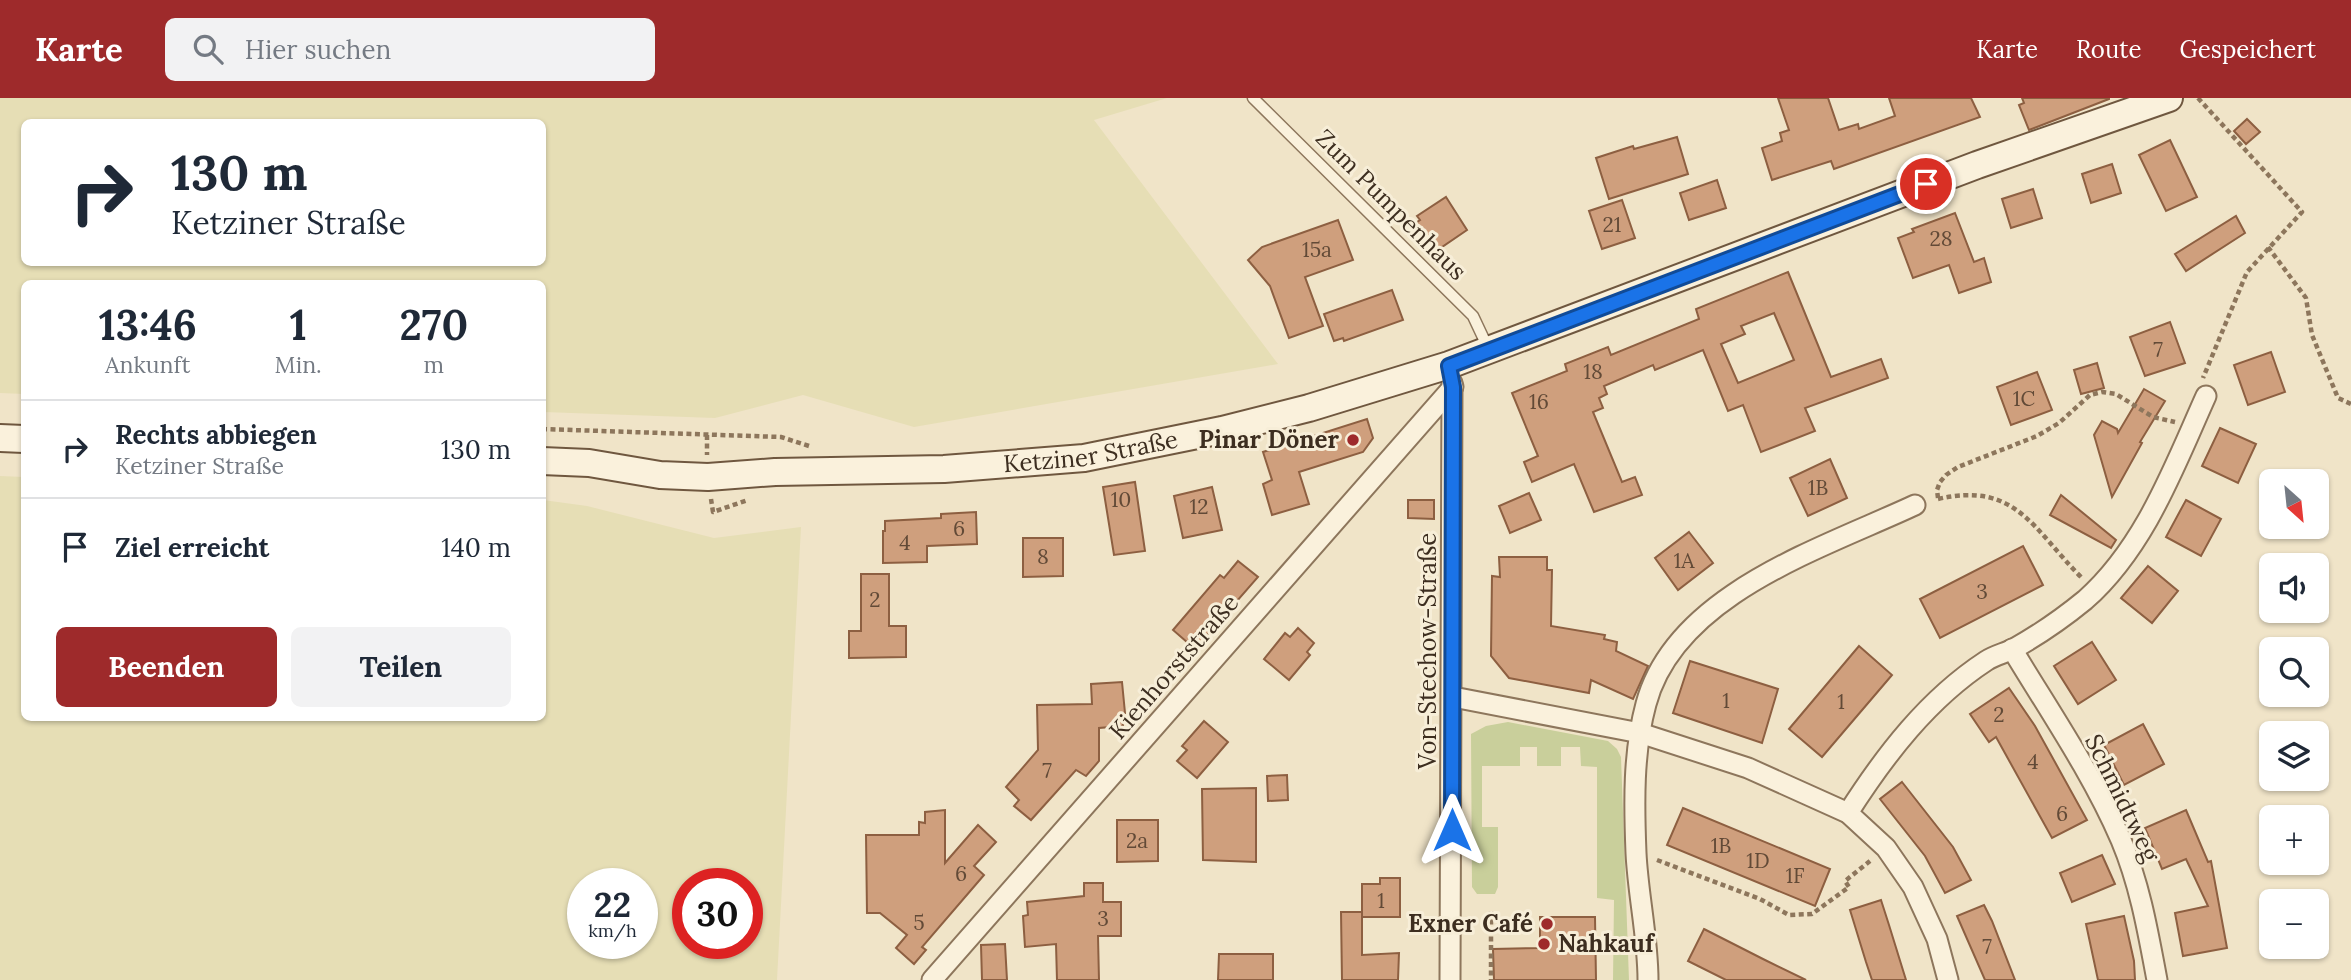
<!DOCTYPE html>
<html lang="de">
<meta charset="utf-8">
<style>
body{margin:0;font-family:Lora,serif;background:#f2f2f3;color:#1f2937;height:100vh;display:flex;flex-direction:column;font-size:26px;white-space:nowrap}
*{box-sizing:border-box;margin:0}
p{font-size:23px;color:#747a83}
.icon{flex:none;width:38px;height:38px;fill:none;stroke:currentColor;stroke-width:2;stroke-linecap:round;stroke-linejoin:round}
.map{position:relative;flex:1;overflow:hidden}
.drawer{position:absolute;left:21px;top:182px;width:525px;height:441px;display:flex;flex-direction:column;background:#fff;border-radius:10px;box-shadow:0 2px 5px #0004}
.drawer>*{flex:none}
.top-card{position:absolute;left:21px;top:21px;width:525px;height:147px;border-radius:10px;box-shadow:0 2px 5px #0004;background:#fff;color:#1f2937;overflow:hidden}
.needle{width:46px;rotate:153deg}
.fabs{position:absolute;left:2259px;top:371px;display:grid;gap:14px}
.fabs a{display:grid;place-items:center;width:70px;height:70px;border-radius:10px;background:#fff;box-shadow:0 2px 5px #0004;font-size:35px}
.speed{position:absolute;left:567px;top:770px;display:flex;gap:14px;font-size:35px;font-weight:700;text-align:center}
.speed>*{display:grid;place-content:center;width:91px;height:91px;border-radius:50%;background:#fff;box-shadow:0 2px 5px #0004;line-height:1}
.speed small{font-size:18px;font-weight:400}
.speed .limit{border:10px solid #d22;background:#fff;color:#111}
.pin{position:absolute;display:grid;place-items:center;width:60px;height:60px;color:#fff;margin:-30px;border:4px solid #fff;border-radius:50%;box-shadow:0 2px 7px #0007}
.me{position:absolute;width:77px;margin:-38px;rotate:0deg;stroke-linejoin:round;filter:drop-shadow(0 0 5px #0008)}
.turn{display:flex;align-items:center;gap:24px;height:147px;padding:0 35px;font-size:32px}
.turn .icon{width:91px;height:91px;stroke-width:2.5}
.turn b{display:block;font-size:49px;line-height:60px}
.eta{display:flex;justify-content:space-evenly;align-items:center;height:119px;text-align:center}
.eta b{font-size:42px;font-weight:700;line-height:49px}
.cta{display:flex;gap:14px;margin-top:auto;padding:14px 35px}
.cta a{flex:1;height:80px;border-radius:10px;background:#9e2a2b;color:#fff;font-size:28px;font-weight:700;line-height:80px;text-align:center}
.cta a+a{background:#f2f2f3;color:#1f2937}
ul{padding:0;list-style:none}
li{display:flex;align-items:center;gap:21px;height:98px;padding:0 35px;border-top:2px solid #e0e1e3}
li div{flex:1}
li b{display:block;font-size:26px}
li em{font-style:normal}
header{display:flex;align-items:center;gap:42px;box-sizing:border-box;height:98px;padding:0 35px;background:#9e2a2b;color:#fff}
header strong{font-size:33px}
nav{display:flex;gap:38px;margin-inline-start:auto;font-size:24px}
.search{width:490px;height:63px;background:#f2f2f3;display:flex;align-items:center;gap:18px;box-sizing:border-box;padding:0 24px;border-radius:10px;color:#747a83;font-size:26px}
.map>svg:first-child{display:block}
.farmland{fill:#e6deb5;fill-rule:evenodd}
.green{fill:#c9cf9b}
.building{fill:#cf9f7d;stroke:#8d5f41;stroke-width:2;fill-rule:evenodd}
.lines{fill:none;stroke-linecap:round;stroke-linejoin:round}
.lane-casing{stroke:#8d765c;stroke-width:13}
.street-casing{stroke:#8d765c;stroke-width:23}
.secondary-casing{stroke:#6f573f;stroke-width:30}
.path{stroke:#8d765c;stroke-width:4.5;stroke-dasharray:5 3.5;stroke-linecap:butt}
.lane{stroke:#faf1dc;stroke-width:10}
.street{stroke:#faf1dc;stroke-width:19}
.secondary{stroke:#faf1dc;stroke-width:26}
.route-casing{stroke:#114b97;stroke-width:18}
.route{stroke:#1a73e8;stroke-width:12}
.poi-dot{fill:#9e2a2b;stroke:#f7eed8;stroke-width:2.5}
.labels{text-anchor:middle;stroke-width:6;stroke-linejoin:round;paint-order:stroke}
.number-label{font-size:21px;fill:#624a37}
.street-label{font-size:24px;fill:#3d2e20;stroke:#f7eed8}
.poi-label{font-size:24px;font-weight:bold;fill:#3d2e20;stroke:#f7eed8;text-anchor:end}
</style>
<header>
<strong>Karte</strong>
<div class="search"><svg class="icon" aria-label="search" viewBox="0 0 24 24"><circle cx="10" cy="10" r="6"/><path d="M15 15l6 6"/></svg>Hier suchen</div>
<nav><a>Karte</a><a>Route</a><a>Gespeichert</a></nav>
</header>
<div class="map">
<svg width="2351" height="882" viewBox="0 0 2351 882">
<rect width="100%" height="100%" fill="#f0e4c8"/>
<g class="farmland">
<path d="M0 0H1167L1094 22 1278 266 914 329 803 297 715 320 543 314 542 186H24V296L0 295ZM24 24H542V164H24Z"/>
<path d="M0 378 24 379V620H542L543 402 587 408 714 440 801 429 777 882H0ZM583 786H642V845H583ZM688 786H747V845H688Z"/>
</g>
<polygon class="green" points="1508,624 1608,643 1617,651 1621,659 1629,882 1613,882 1614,802 1597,800 1597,669 1581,668 1580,649 1561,649 1561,668 1537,668 1537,649 1520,649 1520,668 1482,668 1482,729 1498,729 1498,789 1495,796 1477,796 1472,789 1471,636 1486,628"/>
<g class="building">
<polygon points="1778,0 1828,0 1839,32 1858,26 1859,31 1895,18 1889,0 1971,0 1980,19 1834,71 1831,63 1772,82 1762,50 1782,43 1780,35 1789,32"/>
<polygon points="2022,0 2109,0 2109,1 2029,32 2019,7 2024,5"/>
<polygon points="2247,21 2260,34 2246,46 2234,33"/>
<polygon points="1677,39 1688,76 1609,101 1596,60 1633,48 1634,51"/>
<polygon points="2170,42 2197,99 2166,113 2139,57"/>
<polygon points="2112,66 2121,95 2091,105 2082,76"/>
<polygon points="1717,82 1726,110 1689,122 1680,95"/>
<polygon points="2033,91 2042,120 2011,130 2002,101"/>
<polygon points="1446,99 1467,132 1439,151 1434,144 1424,151 1410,129 1420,122 1417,118"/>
<polygon points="1622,102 1635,140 1602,151 1589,113"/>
<polygon points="1955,115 1974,164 1984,160 1991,184 1959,195 1949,167 1913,180 1898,140 1914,134 1912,131"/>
<polygon points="2236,118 2245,135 2186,173 2175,156"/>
<polygon points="1338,122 1353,162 1305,179 1323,228 1289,240 1270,188 1248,162 1262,149"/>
<path d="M1788 174 1831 279 1881 261 1888 280 1805 310 1815 333 1761 354 1743 307 1728 313 1703 252 1655 272 1653 267 1604 288 1607 296 1599 300 1603 310 1593 314 1622 384 1635 379 1642 397 1594 414 1574 366 1532 384 1524 364 1538 358 1512 295 1567 273 1565 266 1608 249 1611 257 1699 221 1696 211ZM1774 215 1794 262 1738 285 1721 246 1745 236 1741 228Z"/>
<polygon points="1392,192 1403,222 1344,243 1343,240 1334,243 1324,216"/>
<polygon points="2170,224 2185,265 2145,278 2130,239"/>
<polygon points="2271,254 2285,294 2248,307 2234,267"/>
<polygon points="2097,265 2104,290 2081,296 2074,272"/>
<polygon points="2037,274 2052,312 2011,327 1997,289"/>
<polygon points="2144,291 2165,303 2140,344 2142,345 2112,399 2094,337 2102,323 2117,331 2118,335"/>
<polygon points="1367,321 1373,340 1363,354 1299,374 1309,406 1272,417 1263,386 1272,382 1263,354"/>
<polygon points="2220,330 2256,346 2238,385 2202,368"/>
<polygon points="1830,361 1847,400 1808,418 1790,380"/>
<polygon points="1135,384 1145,453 1114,457 1103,389"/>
<polygon points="1212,389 1222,432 1183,440 1174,398"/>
<polygon points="1529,395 1541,422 1510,435 1499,408"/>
<polygon points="2061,397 2116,442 2111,450 2050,417"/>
<polygon points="1408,402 1434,402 1434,421 1408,420"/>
<polygon points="2186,402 2221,421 2201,458 2166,439"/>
<polygon points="976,414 977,446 927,448 927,464 883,465 883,433 885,433 885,423 941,420 941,416"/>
<polygon points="1689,434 1713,465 1678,492 1655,460"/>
<polygon points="1023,440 1063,440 1063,478 1023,479"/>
<polygon points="2023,448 2043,487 1940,540 1920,501"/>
<polygon points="1499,459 1547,459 1547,472 1552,472 1551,528 1605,537 1604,541 1617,544 1616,553 1648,568 1633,601 1591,582 1589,595 1509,580 1491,558 1492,478 1500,479"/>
<polygon points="1238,463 1258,479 1195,551 1173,532 1220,477 1224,480"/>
<polygon points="2148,468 2178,493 2152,525 2121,500"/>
<polygon points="861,476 889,476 889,528 906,528 906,559 849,560 849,533 861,533"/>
<polygon points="1298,530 1314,545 1307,554 1310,557 1289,582 1264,561 1285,535 1290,539"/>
<polygon points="2092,544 2116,582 2078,606 2054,568"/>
<polygon points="1859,548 1892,577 1822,659 1789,631"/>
<polygon points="1690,563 1778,591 1762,645 1673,615"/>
<polygon points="1122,584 1125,615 1122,616 1123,628 1099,630 1099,663 1086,678 1076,672 1031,722 1014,708 1019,702 1006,689 1038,652 1037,607 1092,606 1091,586"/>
<polygon points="2009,590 2035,628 2087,722 2052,740 1996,639 1989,644 1970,616"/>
<polygon points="1204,623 1228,644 1197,680 1177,663 1187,652 1182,648"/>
<polygon points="2143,626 2164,666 2124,687 2104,647"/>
<polygon points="1287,677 1288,702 1268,703 1267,678"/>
<polygon points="1902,684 1953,749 1971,782 1945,795 1925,758 1880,701"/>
<polygon points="1256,690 1256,764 1203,762 1202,691"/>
<polygon points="1683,710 1830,771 1815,808 1667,747"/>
<polygon points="945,712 945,765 978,727 996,744 974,768 984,777 922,849 926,852 914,866 896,850 907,837 880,815 867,815 866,737 919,737 919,724 925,725 925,714"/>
<polygon points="2186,712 2208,764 2211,763 2227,850 2183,858 2175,815 2208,808 2186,761 2162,771 2145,730"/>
<polygon points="1117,722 1158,722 1158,763 1117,764"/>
<polygon points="2102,757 2115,786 2072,804 2060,775"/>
<polygon points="1380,780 1400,780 1400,819 1362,819 1362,786 1380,786"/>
<polygon points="1084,785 1103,785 1103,804 1121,804 1121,838 1098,838 1099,882 1057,882 1056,846 1025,849 1023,818 1028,817 1027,804 1084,798"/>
<polygon points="1881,802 1889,827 1906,882 1872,882 1866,864 1850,812"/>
<polygon points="1984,807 1992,823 2015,882 1985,882 1957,818"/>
<polygon points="1341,814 1362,814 1362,857 1399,855 1398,882 1342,882"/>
<polygon points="2124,818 2134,863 2135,882 2098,882 2086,826"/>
<polygon points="1540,819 1595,819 1596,882 1494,882 1493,851 1540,850"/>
<polygon points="1704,831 1763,861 1806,882 1726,882 1688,863"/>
<polygon points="1005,846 1007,882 982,882 981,847"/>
<polygon points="1219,856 1273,856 1273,882 1218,882"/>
</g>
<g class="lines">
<defs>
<polyline id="lane" points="1253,0 1473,218 1489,252"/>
<g id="street">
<path d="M2012 551C2050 614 2092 675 2121 742 2140 787 2148 834 2157 882"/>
<polyline points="1453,599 1640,635 1748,670 1848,715 1886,750 1913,789 1937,841 1948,882"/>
<path d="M1848 715C1885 657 1928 601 1986 563 1995 557 2006 555 2015 550 2040 536 2063 520 2085 502 2145 449 2174 369 2206 298"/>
<polyline points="932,882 1453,289"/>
<polyline points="1450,882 1452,285"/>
<path d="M1648 882C1648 839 1638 797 1636 755 1634 706 1633 654 1646 606 1675 496 1823 450 1915 407"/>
</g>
<g id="secondary">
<polyline points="0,340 24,341"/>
<path id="s1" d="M542 363 589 365 660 377 708 379 775 374 944 371 1084 360 1222 332 1309 310 1449 267 1977 67 2169 0"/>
</g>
</defs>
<use href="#lane" class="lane-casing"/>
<use href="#street" class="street-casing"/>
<use href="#secondary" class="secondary-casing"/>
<g class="path">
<polyline points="2198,0 2302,114 2247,174 2203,280"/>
<polyline points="2268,149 2306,200 2312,237 2338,300 2351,306"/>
<polyline points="542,331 781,339 809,348"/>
<polyline points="707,337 707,357"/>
<polyline points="1938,400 1937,392 1940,384 1946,377 1958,369 2037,338 2059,325 2090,297 2102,294 2116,296 2153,319 2175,324"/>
<polyline points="711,401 713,414 748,402"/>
<path d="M1938 401C2016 383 2033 431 2081 479"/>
<polyline points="1657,762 1760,801 1789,817 1812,816 1849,789 1845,783 1870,763"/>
<polyline points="1491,813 1491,882"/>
</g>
<use href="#lane" class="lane"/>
<use href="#street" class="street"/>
<use href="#secondary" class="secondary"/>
</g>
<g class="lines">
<defs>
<polyline id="route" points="1452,732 1453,289 1449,268 1926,86"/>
</defs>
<use href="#route" class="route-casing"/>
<use href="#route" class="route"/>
</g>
<g class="poi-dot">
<circle cx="1353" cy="342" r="7"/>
<circle cx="1547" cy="826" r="7"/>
<circle cx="1544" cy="846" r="7"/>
</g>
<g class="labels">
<g class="number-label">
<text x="1612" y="134">21</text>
<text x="1941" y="148">28</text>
<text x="1317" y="159">15a</text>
<text x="2158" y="259">7</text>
<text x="1593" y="281">18</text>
<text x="2024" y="308">1C</text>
<text x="1539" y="311">16</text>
<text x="1818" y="397">1B</text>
<text x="1121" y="409">10</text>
<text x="1199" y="416">12</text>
<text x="959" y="438">6</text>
<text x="905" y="452">4</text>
<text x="1043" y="466">8</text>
<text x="1684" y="470">1A</text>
<text x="1982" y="501">3</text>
<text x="875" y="509">2</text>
<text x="1726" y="610">1</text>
<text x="1841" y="611">1</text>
<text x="1999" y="624">2</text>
<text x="2033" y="671">4</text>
<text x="1047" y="680">7</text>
<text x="2062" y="723">6</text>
<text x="1137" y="750">2a</text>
<text x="1721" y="755">1B</text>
<text x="1758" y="770">1D</text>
<text x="961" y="783">6</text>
<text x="1795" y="785">1F</text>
<text x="1381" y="810">1</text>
<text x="1103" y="828">3</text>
<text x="919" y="832">5</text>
<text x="1987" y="856">7</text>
</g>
<g class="street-label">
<text transform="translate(1391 107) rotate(45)" y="8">Zum Pumpenhaus</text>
<text dy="8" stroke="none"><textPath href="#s1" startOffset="551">Ketziner Straße</textPath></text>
<text transform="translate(1428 553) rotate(-90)" y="8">Von-Stechow-Straße</text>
<text transform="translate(1174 569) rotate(-49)" y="8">Kienhorststraße</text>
<text transform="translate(2122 700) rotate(64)" y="8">Schmidtweg</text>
</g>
<g class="poi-label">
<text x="1339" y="350">Pinar Döner</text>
<text x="1533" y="834">Exner Café</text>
<text x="1558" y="854" text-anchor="start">Nahkauf</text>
</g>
</g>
</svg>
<div class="fabs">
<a><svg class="needle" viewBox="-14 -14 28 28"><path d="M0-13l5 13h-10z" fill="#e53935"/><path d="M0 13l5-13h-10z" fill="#747a83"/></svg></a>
<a><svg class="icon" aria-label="sound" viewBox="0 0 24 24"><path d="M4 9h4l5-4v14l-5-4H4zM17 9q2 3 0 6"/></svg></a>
<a><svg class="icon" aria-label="search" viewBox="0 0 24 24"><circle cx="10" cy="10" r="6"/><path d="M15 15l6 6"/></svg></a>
<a><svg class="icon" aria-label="layers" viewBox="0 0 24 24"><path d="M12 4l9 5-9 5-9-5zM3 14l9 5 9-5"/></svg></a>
<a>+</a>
<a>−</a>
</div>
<div class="speed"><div>22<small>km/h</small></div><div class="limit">30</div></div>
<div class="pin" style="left:1926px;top:86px;background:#d93025"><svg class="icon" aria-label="arrive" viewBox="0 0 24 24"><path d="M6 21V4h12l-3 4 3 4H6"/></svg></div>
<svg class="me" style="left:1452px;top:732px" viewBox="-20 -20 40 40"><path d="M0-17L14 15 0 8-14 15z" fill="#1a73e8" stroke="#fff" stroke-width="4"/></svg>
<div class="top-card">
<div class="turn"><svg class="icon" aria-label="right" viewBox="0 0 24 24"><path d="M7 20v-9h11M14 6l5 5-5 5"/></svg><div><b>130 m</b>Ketziner Straße</div></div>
</div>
<section class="drawer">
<div class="eta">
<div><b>13:46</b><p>Ankunft</p></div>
<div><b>1</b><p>Min.</p></div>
<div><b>270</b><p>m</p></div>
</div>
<ul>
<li><svg class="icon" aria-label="right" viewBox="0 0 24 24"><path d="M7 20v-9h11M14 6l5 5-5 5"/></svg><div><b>Rechts abbiegen</b><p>Ketziner Straße</p></div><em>130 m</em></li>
<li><svg class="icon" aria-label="arrive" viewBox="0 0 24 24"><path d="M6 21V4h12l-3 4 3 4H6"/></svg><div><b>Ziel erreicht</b></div><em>140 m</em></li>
</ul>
<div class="cta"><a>Beenden</a><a>Teilen</a></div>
</section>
</div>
